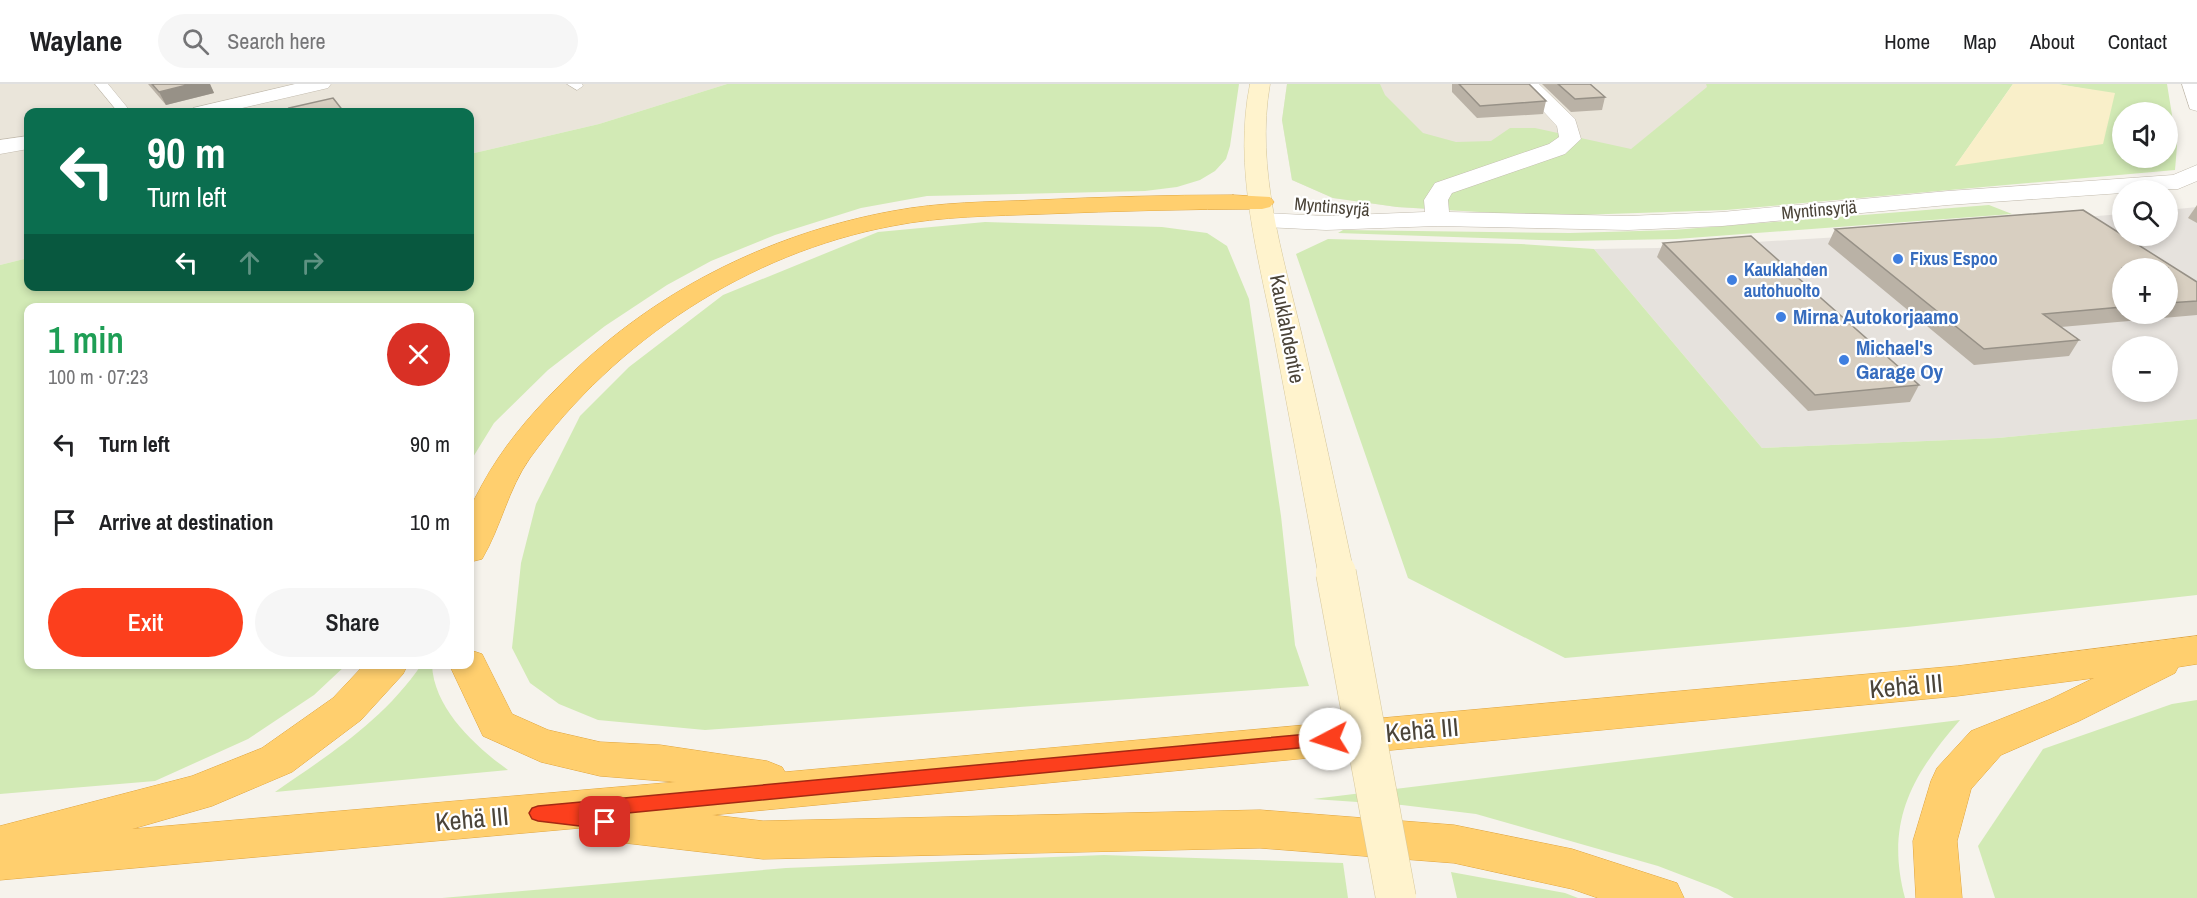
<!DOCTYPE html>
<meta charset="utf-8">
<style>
body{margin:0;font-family:"Archivo Narrow",sans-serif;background:#f6f6f6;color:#202124;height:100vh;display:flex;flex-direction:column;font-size:22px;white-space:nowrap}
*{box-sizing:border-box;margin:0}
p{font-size:20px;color:#757577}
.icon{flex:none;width:33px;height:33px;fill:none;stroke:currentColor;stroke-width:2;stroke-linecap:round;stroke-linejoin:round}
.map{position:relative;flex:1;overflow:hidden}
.panel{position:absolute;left:24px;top:219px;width:450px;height:366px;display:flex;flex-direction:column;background:#fff;border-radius:12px;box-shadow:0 3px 9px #0003}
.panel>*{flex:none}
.hud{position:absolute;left:24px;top:24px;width:450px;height:183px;border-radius:12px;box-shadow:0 3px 9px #0003;background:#0b6e4f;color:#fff;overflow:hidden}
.fabs{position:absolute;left:2112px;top:18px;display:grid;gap:12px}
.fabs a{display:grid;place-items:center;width:66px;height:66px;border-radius:50%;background:#fff;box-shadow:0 3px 9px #0003;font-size:30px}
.pin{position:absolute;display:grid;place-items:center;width:51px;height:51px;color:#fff;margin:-26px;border-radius:12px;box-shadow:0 3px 9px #0006}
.me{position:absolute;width:66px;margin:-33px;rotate:265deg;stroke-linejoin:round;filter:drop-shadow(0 0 4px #0008)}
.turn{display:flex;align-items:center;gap:21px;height:126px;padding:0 24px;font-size:27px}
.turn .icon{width:78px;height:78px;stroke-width:2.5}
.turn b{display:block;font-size:42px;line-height:51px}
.lanes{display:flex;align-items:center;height:57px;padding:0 24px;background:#0003;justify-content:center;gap:30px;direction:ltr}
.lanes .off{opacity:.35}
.round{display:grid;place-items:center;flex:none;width:63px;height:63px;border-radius:32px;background:#f6f6f6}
.headline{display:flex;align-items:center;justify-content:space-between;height:102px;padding:0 24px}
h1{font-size:36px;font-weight:600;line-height:45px;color:#1e9e55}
.cta{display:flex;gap:12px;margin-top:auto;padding:12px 24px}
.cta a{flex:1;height:69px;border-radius:36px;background:#fc3f1d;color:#fff;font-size:24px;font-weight:600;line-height:69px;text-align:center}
.cta a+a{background:#f6f6f6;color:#202124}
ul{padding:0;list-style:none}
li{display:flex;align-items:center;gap:18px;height:78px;padding:0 24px}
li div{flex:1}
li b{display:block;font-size:22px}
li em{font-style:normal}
header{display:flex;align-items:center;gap:36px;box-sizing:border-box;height:84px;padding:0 30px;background:#fff;border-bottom:2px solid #e0e0e0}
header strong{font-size:28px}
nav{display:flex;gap:33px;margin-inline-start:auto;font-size:21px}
.search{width:420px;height:54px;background:#f6f6f6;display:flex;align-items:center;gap:15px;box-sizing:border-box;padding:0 21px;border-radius:33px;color:#757577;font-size:22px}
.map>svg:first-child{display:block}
.residential{fill:#eae5da}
.industrial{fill:#e6e2dd;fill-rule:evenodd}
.green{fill:#d2eab5;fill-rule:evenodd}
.sand{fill:#f9efc9}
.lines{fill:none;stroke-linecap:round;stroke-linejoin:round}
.lane-casing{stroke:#c2bbae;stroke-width:1}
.street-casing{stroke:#c2bbae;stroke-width:1}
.secondary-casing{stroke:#d6c79b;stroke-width:1}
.highway-casing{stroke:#e0a43c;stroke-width:1}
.lane{fill:#fff;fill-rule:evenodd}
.street{fill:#fff;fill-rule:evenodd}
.secondary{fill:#fff3cd;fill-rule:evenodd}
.highway{fill:#ffcf6e;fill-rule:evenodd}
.secondary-bridge-casing{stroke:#d6c79b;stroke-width:41;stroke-linecap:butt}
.secondary-bridge{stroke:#fff3cd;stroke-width:40}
.wall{fill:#bab2a6;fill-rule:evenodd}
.shaded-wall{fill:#979187}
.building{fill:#d8cfc1;stroke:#979187;stroke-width:1.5}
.route{fill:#fc3f1d;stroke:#a42913;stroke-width:1.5}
.shop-dot{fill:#3f7fe0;stroke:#fff;stroke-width:2}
.labels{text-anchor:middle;stroke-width:4.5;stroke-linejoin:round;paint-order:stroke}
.far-street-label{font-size:18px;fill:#4b4439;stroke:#fff}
.far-shop-label{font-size:18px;font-weight:bold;fill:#366cbe;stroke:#fff;text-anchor:start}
.shop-label{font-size:21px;font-weight:bold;fill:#366cbe;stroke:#fff;text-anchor:start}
.street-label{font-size:21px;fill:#4b4439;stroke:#fff}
.near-street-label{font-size:26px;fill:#4b4439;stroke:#fff}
</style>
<header>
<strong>Waylane</strong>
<div class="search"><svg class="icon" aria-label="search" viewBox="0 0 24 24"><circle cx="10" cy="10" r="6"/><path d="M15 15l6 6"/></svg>Search here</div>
<nav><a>Home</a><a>Map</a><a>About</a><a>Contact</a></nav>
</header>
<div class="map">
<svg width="2197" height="814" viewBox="0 0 2197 814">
<rect width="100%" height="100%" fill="#f6f3ec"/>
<g class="residential">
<polygon points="0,0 727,0 599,40 470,70 470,28 28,28 28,174 0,181"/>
<polygon points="1287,0 1706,0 1708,3 1549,132 1397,123 1333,114 1292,96 1282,36"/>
</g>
<path class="industrial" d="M2197 123V335L1998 354 1762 364 1594 165 1657 164 1840 153 2122 130V152H2168V126ZM2122 184H2168V230H2122ZM2122 262H2168V308H2122Z"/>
<g class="green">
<polygon points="727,0 1239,0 1230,62 1226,75 1215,87 1200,96 1177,103 1145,107 927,112 861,124 775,151 711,177 667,201 605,242 548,286 494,339 470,378 470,224 28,224 28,580 346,581 314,611 248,655 155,697 0,710 0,181 28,174 28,202 470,202 470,70 599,40"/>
<path d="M1287 0H1380L1385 11 1423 49 1456 58 1491 57 1510 44H1535L1631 65 1707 3 1706 0H2013L1956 81 2115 10 2057 0H2167L2177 62 2175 86 1726 126 1549 132 1397 123 1333 114 1292 96 1282 36ZM2122 28H2168V74H2122Z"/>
<polygon points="1989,121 2012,130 1676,155 1570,157 1338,149 1343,146 1570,149 1673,146"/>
<polygon points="985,138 1162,143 1207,149 1227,162 1249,215 1281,432 1295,561 1309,602 705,646 598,636 559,620 530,599 512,564 521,479 536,420 580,332 629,283 723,211 878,148"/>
<polygon points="1328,155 1521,160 1594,165 1762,364 1998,354 2197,335 2197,511 1907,543 1565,574 1408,494 1296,170"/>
<path d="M422 580 432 581C434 625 475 662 508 686L275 708C331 669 382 638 422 580Z"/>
<polygon points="2197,616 2197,814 1995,814 1978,762 2043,665 2172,620"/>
<path d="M1960 636C1911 692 1885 739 1905 814H1734L1718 805 1658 782 1476 730 1402 721 1313 715Z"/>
<polygon points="1104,771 1343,779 1348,814 442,814 786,784"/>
<polygon points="1451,788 1565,809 1578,814 1457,814"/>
</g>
<polygon class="sand" points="2013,0 2057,0 2115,9 2103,60 1955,82"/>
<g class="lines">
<defs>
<g id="lane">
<polygon points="95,0 108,0 131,28 118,28"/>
<polygon points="567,0 582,0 583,2 577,6"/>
</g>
<g id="street">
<polygon points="295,0 331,0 328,4 225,28 190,28 193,24"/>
<polygon points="1518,0 1539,0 1575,35 1581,55 1565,70 1452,109 1448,116 1449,128 1628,132 1722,128 1948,107 2173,91 2197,81 2197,97 2178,105 2122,106 2122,109 1948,121 1722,142 1628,146 1437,142 1326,146 1264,143 1255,141 1252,136 1255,131 1264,129 1326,132 1425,128 1424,116 1435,99 1549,60 1559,53 1557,42"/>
<polygon points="2182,0 2197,0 2197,27 2190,25"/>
<polygon points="28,52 28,65 0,70 0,56"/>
</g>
<path id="secondary" d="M1250 0H1270C1255 84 1283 171 1302 252 1320 331 1337 410 1354 489L1349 498 1336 502 1323 498 1318 489C1304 410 1289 331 1274 252 1258 170 1233 83 1250 0Z"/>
<g id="highway">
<path d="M1233 111 1270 113 1274 118 1270 123 1262 125C1189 125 1117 127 1044 130 993 132 942 132 892 142 748 169 616 256 530 374 508 405 501 443 482 475L470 478C470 462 466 442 470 427 472 418 478 409 482 401 502 364 529 332 559 302 648 210 767 150 893 127 940 118 989 118 1037 116 1102 113 1168 111 1233 111Z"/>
<polygon points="2197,552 2197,580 2178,583 2175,589 2079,637 2001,671 1971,705 1957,757 1962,814 1916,814 1913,757 1931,697 1937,684 1971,647 2051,615 2094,594 1957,612 712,731 763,737 1260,726 1454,741 1572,765 1677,799 1684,814 1598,814 1572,805 1454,779 1260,764 763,775 599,756 584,750 580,744 0,796 0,742 192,692 262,664 333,614 365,580 408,580 403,590 361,636 292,688 212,722 132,745 676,698 600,692 541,678 483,652 449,580 470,580 470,566 482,570 512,630 548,646 600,658 660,661 767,677 782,683 785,688 1957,582"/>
</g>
</defs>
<use href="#lane" class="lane-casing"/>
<use href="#street" class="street-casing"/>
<use href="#secondary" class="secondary-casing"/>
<use href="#highway" class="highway-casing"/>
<use href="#lane" class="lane"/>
<use href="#street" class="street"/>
<use href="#secondary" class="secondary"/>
<use href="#highway" class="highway"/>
<defs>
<polyline id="secondary-bridge" points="1336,489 1396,814"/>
</defs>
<use href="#secondary-bridge" class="secondary-bridge-casing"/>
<use href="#secondary-bridge" class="secondary-bridge"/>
</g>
<g class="wall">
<polygon points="148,0 210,0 214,9 166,21"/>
<polygon points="1452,0 1529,0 1546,17 1543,30 1477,34 1452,8"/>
<polygon points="1542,0 1590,0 1605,13 1602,26 1571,28"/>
<polygon points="2197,121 2197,139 2188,134"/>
<path d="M2083 126 2197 198V231L2061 243 2079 256 2069 272 1974 281 1828 160 1835 145ZM2122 184H2168V230H2122Z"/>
<polygon points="1663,159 1919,301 1910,318 1808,327 1657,173"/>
</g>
<polygon class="shaded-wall" points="191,0 210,0 214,9 166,21 159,8"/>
<g class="building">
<polygon points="152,0 191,0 159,8"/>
<polygon points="1459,0 1529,0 1546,17 1480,22"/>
<polygon points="1558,0 1590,0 1605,13 1575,15"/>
<polygon points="333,14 344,28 292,28 289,24"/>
<polygon points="2083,126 2197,198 2197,217 2168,219 2168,184 2122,184 2122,223 2043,230 2079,256 1984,265 1835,145"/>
<polygon points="1751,152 1919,301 1815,311 1663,159"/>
</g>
<polygon class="route" points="1330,648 1336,650 1338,655 1336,659 1330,661 607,731 612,732 614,738 612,743 605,745 538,737 532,735 529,729 532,724 538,722"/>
<g class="shop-dot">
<circle cx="1898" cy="175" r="6"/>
<circle cx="1732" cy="196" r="6"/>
<circle cx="1781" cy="233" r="6"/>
<circle cx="1844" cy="276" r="6"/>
</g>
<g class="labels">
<g class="far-street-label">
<text transform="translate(1332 123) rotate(5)" y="6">Myntinsyrjä</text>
<text transform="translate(1819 126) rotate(-5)" y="6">Myntinsyrjä</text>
</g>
<g class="far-shop-label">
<text x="1910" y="181">Fixus Espoo</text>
<text x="1744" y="192">Kauklahden<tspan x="1744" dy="21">autohuolto</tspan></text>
</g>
<g class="shop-label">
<text x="1793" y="240">Mirna Autokorjaamo</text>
<text x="1856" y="271">Michael's<tspan x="1856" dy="24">Garage Oy</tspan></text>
</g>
<g class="street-label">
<text transform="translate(1287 245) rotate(79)" y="7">Kauklahdentie</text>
</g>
<g class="near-street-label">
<text transform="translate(1906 602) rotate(-5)" y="9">Kehä III</text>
<text transform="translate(1422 646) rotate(-5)" y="9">Kehä III</text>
<text transform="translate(472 735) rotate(-5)" y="9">Kehä III</text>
</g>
</g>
</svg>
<div class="fabs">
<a><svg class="icon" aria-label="sound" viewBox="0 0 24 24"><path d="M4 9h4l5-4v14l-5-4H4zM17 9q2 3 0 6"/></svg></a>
<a><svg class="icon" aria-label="search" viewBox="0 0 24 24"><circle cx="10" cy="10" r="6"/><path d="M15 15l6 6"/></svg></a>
<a>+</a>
<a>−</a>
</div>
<div class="pin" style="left:605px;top:738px;background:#d93025"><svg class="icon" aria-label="arrive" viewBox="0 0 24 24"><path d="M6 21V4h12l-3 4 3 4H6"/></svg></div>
<svg class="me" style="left:1330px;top:655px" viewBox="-20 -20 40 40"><circle r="19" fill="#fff"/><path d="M0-13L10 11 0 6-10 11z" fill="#fc3f1d"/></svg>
<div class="hud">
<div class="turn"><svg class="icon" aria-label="left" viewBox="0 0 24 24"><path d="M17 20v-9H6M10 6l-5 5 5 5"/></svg><div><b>90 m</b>Turn left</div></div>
<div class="lanes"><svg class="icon" aria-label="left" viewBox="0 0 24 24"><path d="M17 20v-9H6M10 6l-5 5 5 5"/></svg><svg class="icon off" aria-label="ahead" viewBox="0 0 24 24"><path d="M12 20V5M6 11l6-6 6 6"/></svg><svg class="icon off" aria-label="right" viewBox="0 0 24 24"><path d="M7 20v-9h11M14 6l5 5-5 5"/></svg></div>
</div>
<section class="panel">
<div class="headline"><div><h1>1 min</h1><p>100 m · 07:23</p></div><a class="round" style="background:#d93025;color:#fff"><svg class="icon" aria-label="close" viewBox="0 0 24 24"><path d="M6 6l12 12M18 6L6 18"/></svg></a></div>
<ul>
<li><svg class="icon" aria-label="left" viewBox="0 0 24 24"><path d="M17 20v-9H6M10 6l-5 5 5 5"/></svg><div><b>Turn left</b></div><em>90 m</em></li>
<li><svg class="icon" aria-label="arrive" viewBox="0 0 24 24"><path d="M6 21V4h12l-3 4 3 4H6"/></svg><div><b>Arrive at destination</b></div><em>10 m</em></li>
</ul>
<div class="cta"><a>Exit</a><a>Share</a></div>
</section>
</div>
